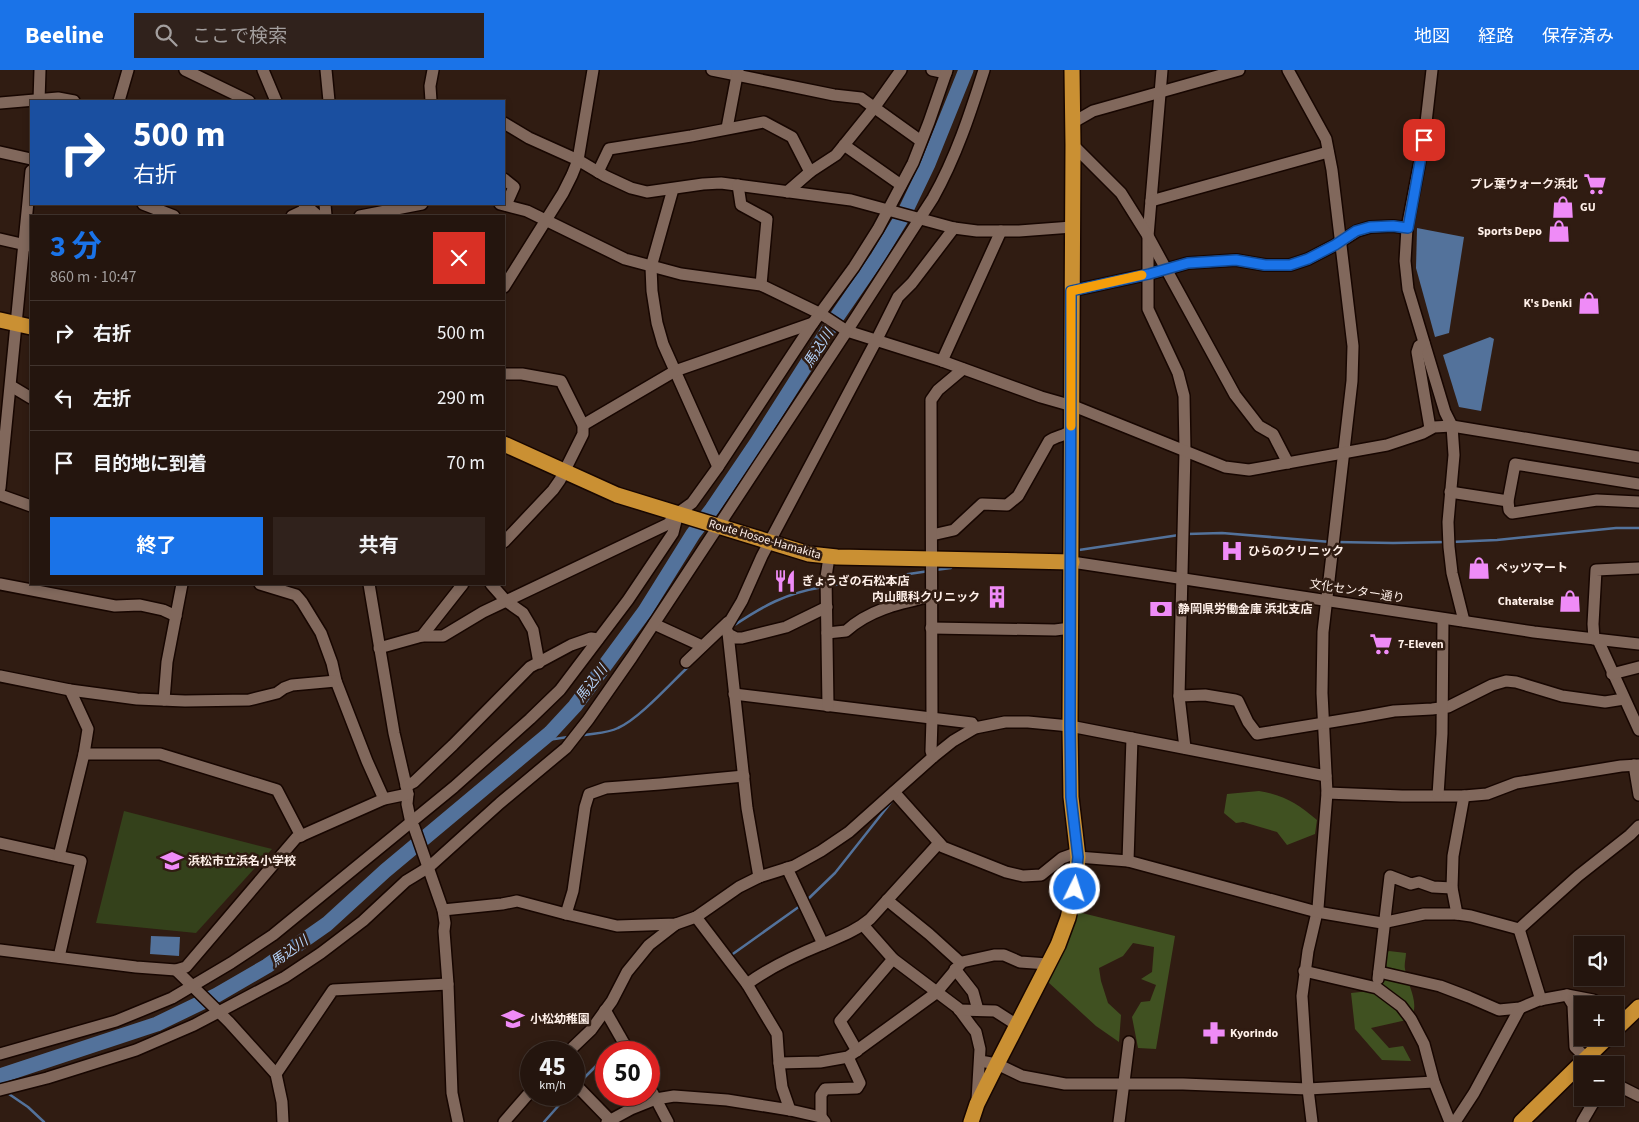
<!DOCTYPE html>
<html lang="ja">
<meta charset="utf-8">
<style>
body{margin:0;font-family:"Source Sans 3","Noto Sans JP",sans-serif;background:#30221c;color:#f1f3f6;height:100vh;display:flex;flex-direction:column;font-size:19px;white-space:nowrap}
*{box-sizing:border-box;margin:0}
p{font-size:16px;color:#a39f9e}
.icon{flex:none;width:28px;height:28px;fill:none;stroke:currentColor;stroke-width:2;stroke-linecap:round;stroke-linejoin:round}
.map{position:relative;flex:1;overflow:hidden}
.details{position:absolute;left:30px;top:145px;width:475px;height:370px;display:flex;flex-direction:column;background:#24150e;border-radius:0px;box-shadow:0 2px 8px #0003,0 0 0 1px #41342e}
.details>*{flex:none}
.guide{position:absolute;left:30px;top:30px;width:475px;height:105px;border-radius:0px;box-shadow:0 2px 8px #0003,0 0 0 1px #41342e;background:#1a4fa0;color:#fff;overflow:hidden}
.controls{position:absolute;left:1574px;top:866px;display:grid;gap:10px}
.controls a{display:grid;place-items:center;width:50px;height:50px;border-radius:0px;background:#24150e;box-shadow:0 2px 8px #0003,0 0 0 1px #41342e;font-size:25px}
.speed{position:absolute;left:520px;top:971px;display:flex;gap:10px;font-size:25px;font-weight:700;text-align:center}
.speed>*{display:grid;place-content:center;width:65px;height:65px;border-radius:50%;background:#24150e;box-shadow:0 2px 8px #0003,0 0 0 1px #41342e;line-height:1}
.speed small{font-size:12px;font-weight:400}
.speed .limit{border:8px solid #d22;background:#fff;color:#111}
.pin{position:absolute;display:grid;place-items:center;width:42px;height:42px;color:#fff;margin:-21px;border-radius:10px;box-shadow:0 2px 8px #0006}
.me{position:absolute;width:55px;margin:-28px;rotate:4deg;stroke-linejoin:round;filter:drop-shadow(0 0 4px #0008)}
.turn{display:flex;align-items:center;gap:18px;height:105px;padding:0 20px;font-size:22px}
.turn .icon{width:65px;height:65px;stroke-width:2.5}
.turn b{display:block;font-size:35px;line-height:42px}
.round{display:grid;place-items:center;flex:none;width:52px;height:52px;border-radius:0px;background:#30221c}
.head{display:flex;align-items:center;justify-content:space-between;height:85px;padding:0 20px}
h1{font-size:30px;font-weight:700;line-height:38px;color:#1a73e8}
.button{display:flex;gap:10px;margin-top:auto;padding:10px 20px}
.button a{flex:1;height:58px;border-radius:0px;background:#1a73e8;color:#fff;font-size:20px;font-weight:700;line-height:58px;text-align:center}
.button a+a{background:#30221c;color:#f1f3f6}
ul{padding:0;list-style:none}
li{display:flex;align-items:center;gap:15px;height:65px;padding:0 20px;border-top:1px solid #41342e}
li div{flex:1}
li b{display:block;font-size:19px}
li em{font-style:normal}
header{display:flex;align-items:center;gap:30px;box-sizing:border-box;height:70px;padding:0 25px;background:#1a73e8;color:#fff}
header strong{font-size:24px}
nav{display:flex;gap:28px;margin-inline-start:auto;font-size:18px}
.search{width:350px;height:45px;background:#30221c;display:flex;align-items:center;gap:12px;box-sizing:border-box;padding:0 18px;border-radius:0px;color:#a39f9e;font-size:19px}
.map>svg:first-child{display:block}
.green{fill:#34411b}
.forest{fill:#405121}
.water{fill:#53729b}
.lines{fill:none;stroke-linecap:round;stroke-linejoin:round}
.stream{stroke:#53729b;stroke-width:2.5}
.river{stroke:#53729b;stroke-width:15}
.minor-casing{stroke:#170601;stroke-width:14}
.major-casing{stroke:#170601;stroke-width:18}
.minor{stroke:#81685c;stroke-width:11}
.major{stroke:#ca9033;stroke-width:15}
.route-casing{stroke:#114b97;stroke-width:12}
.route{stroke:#1a73e8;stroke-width:9}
.slow{stroke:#f59e0b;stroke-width:9}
.labels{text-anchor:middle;stroke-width:5;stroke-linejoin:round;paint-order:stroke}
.poi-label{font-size:12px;font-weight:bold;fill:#fff0e9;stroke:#301c12;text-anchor:start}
.street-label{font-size:12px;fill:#fff0e9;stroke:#301c12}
.water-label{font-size:14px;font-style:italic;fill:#b4d2f8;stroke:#301c12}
</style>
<header>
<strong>Beeline</strong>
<div class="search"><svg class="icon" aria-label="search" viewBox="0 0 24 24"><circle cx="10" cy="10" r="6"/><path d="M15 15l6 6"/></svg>ここで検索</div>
<nav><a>地図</a><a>経路</a><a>保存済み</a></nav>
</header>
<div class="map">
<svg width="1639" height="1052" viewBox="0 0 1639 1052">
<rect width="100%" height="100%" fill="#301c12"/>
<polygon class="green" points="124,741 272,779 196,863 96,853"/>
<g class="forest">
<path d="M1259 721C1284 725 1298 734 1317 750L1315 764 1287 775 1277 762 1243 752 1236 753 1224 743 1227 724Z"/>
<polygon points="1074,841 1175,866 1156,979 1138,978 1132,947 1141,932 1150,931 1156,915 1141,909 1152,902 1154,877 1133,873 1123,886 1099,898 1101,911 1108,933 1121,945 1119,972 1096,956 1048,912"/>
<path d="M1389 881 1406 883C1406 888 1404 894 1405 899 1408 917 1420 932 1411 949L1371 958 1389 978 1403 976 1411 991 1382 990 1355 959 1351 923 1379 920 1383 885Z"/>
</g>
<g class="water">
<polygon points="1417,158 1464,167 1449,263 1435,267 1416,198"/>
<polygon points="1490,267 1494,269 1481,341 1459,337 1443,285"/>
<polygon points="151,866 180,867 179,886 150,884"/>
</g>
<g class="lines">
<g class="stream">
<polyline points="1187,464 1222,463 1331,472"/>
<polyline points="1336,472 1393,473 1446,472"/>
<polyline points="1451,472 1497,470 1616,458 1639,458"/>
<polyline points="1079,480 1179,465"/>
<polyline points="935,500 951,498"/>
<polyline points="828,516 929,501"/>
<path d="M733 556C763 536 786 523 823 517"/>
<path d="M584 665C596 663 608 663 618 658 639 649 671 613 688 597"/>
<polyline points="541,671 568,667"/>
<polyline points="806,831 835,803 892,731"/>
<polyline points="730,886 800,836"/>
<polyline points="609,982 620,971"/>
<polyline points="579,1013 606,986"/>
<polyline points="6,1022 28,1037 44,1052"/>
<polyline points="544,1052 568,1025"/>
</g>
<polyline class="river" points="0,1006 157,954 217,925 267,896 327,854 385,801 550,663 575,636 645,541 693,464 712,439 756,374 834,251 878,187 904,144 928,94 966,0"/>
<defs>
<g id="minor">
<polyline points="185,0 249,31"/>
<polyline points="263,0 276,31"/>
<polyline points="326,0 329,31"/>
<polyline points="712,0 834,25 861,28 921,71"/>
<polyline points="932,0 946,3"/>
<polyline points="1162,0 1148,166 1148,239 1178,303 1184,326 1185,381 1179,626 1185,678"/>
<polyline points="1288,0 1326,69 1332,100 1353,276 1352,311 1323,562 1322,623 1327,723 1318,838 1308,881 1302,926 1308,1019 1312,1052"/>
<polyline points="1432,0 1424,70 1407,158 1405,191 1408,219 1445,342 1452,356 1454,385 1448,452 1449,477 1452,503 1464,551"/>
<polyline points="39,31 40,0"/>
<polyline points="119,31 128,0"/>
<polyline points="431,31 430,16 433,0"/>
<polyline points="0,33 58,28 74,31"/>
<polyline points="504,53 529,68 578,90 605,106 631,118 647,122 703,114 721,113 851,130 954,158 977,161 1019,161 1072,157"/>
<polyline points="1072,53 1093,41 1239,0"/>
<polyline points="727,58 738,0"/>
<polyline points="844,75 901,115"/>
<polyline points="1073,75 1121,123 1148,166 1235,325 1259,356 1273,364 1288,393"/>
<polyline points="0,82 31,89"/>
<polyline points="598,102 609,79 691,66 764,52 792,67 810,102"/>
<polyline points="504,109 514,117 506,135"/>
<polyline points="738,115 741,135 767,149 761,215"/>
<polyline points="673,119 651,197 652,221 657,253 663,274 718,397"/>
<polyline points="787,122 810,102 836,85 874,38 901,0"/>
<polyline points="1151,131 1328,82"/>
<polyline points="143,134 174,146"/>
<polyline points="304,134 318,146"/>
<polyline points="325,134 326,146"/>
<polyline points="500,134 527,141 625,189 681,204 761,215 821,244 847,261 942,291 1041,327 1076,337 1225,397 1249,400 1387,375 1423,363 1434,357 1452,356 1639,387"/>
<polyline points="292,146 309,138"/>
<polyline points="360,146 422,134"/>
<polyline points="0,169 30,176"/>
<polyline points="504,217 563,123 572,105 578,90 593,0"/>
<polyline points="1071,221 1149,204 1188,193 1236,190 1265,195 1290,195 1308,189 1335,175 1357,161 1370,157 1393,156 1407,158"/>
<polyline points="1424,273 1419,276 1417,282 1430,358"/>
<polyline points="942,291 1001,161"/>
<polyline points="504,304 522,304 561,311 583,355 583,364 560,410 553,420 504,472"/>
<polyline points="11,316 31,328"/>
<polyline points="583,355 675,301 813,253"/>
<polyline points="1639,414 1515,394 1508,431 1509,440 1512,443 1597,430 1639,432"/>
<polyline points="0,418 31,101"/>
<polyline points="1450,422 1508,431"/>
<polyline points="0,425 31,436"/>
<path d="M932 465 954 460 982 434 1007 435 1018 426 1049 371C1056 366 1064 366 1071 361"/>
<polyline points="1072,492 1534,562 1639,574"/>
<polyline points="0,514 115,536 140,535 163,540 176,546"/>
<polyline points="260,514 296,525 302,532 321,563 332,593 336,611 367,691 384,729"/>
<polyline points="369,514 394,663 408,724 407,734 411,753 414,757 443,840 445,853 444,861 448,914 452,1023 458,1052"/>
<polyline points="491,514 506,531 523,543 533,560 539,593"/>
<polyline points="654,554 702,576"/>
<polyline points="931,558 1055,560 1071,558"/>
<path d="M827 563 846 561C870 539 901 533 932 526"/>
<polyline points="728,564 736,568 742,568 786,557 827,537"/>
<polyline points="422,566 443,566 483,542 668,454 678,443 692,433 718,397 813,253 854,197 878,159 913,93 929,52 947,0"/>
<polyline points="1594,569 1593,554 1596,500 1639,498"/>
<polyline points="1598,570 1639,660"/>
<polyline points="379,578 422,566 463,514"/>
<polyline points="686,592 728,552"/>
<polyline points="1612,604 1639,597"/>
<polyline points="0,606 70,620 137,629 185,631 249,630 277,623 284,618 292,615 336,611"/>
<polyline points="734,624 972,653 975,658"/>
<polyline points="1179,626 1205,625 1235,630 1238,631 1248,652 1257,664 1361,647 1394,641 1432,639 1448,637 1492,615 1506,611 1516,612 1562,626 1605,632 1624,629"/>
<polyline points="164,630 167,592 182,514"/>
<polyline points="828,636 826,507 829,487"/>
<polyline points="84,684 160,684 274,719 277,720 301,766"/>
<polyline points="933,687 931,681 932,649 931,330 938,320 963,299"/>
<polyline points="1634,695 1639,725"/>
<polyline points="406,716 414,712 453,675 530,597 571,575 591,568 598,569"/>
<polyline points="894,722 943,777 1006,802 1023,806 1041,805 1062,788 1076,783"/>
<polyline points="1327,723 1402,726 1464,726 1487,724 1516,713 1621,696 1639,695"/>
<polyline points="1438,725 1442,664 1443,549"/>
<polyline points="0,773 81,791 59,887"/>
<polyline points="59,786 84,684 88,659 70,620"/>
<polyline points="1078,787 1128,791 1317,842 1370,851 1382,853 1424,844 1457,844 1471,846 1519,859 1578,806 1630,765 1639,756"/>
<polyline points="1128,791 1132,668"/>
<polyline points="787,798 823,874"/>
<polyline points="759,807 747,738 728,563 726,558 742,531 762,486 876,271 898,227 912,213 954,158"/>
<polyline points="887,830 929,864 961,893"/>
<polyline points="443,840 502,834 517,831 566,844 617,856 676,854 696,847 739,817 759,807 794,796 821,781 849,762 933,687 953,671 975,658 1005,652 1028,652 1070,656 1326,706"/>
<polyline points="566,844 573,821 585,737 589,724 606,718 660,714 744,706"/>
<polyline points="1457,844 1452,818 1453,786 1464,726"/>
<polyline points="696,847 747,914 777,964 779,993 782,1017 790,1040"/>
<polyline points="863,855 893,889 958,938 972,957 976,962 980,979 977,1030"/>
<polyline points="1519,859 1541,930"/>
<polyline points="0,880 136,897 176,900 186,897 296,768 384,729 408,724"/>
<polyline points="955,899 973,922 978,940"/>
<polyline points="176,900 229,952 276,1004 282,1032 283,1052"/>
<polyline points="1304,901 1377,918 1401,936 1411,949 1424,974 1434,1012 1450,1052"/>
<polyline points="1379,902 1440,916 1469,927 1499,940 1520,938 1539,930 1567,925 1593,930 1603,935"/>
<polyline points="1378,909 1390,806 1411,814 1419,812 1433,817 1452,818"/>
<path d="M747 914C770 897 796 885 823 874 839 867 856 861 870 849L939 773"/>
<polyline points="1567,925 1573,935 1575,977 1593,995"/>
<polyline points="605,940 629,982"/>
<polyline points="959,940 995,941 1017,955"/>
<polyline points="857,981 840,951 893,889"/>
<polyline points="568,982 591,960 612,931 627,902 649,875 676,854"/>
<polyline points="0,984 116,951 172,928 231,893 273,865 454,717 530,649 560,620 628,530 673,463 678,443"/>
<polyline points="980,991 997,994 1022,1006 1065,1014 1183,1014 1308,1019 1434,1012"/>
<polyline points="779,993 820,992 848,987 936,923 962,892 994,885 1004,885 1020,892 1048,894"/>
<polyline points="276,1004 333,920 448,914"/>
<polyline points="574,1013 610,1050"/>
<polyline points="1615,1014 1639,1026"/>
<polyline points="649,1016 668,1052"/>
<path d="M0 1020 47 1008 136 980 194 955 285 907 321 883 363 851 406 811 429 797 500 733 566 678 588 650 632 587 847 261 933 128C956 87 970 44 984 0"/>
<polyline points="821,1047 821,1025 825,1019 857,1018 860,1013 848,987"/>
<polyline points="504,1052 531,1021"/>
<polyline points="607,1052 631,1039 656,1029 674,1026 727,1030 790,1040 821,1047 825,1052"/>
<polyline points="1119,1052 1129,972"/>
<polyline points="1455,1052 1474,1023 1520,938"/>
<polyline points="1582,1052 1596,1028"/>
</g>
<g id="major">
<polyline points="0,250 31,257"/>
<polyline points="504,374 617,425 809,484 837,487 1072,492"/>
<polyline points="1615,960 1639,937"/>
<polyline points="971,1052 977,1034 997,994 1058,875 1068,848 1075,819 1078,787 1071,727 1070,656 1073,75 1072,0"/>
<polyline points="1521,1052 1607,968"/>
</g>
</defs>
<use href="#minor" class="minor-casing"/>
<use href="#major" class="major-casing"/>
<use href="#minor" class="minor"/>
<use href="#major" class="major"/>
</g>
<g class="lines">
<defs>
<polyline id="route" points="1075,819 1078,787 1071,727 1070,656 1071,221 1149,204 1188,193 1236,190 1265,195 1290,195 1308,189 1335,175 1356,161 1370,157 1393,156 1408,158 1424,70"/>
</defs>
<use href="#route" class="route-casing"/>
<use href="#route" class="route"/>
<polyline class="slow" points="1071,356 1071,221 1142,205"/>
</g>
<defs>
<symbol id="supermarket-bare" viewBox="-9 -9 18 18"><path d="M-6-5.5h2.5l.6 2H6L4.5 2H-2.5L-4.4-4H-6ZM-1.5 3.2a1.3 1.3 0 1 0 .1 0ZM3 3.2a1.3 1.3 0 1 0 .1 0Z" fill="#ef8bf7" stroke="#301c12" stroke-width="2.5" paint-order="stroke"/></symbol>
<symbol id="shop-bare" viewBox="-9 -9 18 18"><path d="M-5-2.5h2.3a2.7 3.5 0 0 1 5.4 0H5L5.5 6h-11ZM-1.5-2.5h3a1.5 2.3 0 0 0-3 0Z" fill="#ef8bf7" stroke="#301c12" stroke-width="2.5" paint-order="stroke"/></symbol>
<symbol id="hospital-bare" viewBox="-9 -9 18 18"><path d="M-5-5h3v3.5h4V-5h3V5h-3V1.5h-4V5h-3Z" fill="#ef8bf7" stroke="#301c12" stroke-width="2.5" paint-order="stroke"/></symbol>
<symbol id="restaurant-bare" viewBox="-9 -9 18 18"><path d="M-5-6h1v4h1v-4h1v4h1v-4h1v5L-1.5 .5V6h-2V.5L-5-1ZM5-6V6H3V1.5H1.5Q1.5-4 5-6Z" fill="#ef8bf7" stroke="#301c12" stroke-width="2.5" paint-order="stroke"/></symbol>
<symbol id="building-bare" viewBox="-9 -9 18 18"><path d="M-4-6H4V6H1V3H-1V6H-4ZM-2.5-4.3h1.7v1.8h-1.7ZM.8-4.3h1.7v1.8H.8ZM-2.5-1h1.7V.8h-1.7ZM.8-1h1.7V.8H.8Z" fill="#ef8bf7" stroke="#301c12" stroke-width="2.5" paint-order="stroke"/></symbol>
<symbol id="bank-bare" viewBox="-9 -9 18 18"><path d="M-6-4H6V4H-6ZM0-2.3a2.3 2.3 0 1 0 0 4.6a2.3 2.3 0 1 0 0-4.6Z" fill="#ef8bf7" stroke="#301c12" stroke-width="2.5" paint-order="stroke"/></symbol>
<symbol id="school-bare" viewBox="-9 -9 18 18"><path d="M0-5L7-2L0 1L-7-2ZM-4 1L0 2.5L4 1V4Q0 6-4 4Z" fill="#ef8bf7" stroke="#301c12" stroke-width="2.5" paint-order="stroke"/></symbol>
<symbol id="pharmacy-bare" viewBox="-9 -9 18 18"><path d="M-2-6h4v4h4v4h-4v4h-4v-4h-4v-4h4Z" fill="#ef8bf7" stroke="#301c12" stroke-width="2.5" paint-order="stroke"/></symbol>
</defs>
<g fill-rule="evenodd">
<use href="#supermarket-bare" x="1579" y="98" width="32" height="32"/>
<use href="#shop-bare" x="1547" y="121" width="32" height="32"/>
<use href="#shop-bare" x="1543" y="145" width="32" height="32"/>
<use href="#shop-bare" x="1573" y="217" width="32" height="32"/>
<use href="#hospital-bare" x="1216" y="465" width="32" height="32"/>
<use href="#shop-bare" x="1463" y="482" width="32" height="32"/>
<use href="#restaurant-bare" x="769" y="495" width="32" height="32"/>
<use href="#building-bare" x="981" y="511" width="32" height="32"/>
<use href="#shop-bare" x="1554" y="515" width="32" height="32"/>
<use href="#bank-bare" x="1145" y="523" width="32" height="32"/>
<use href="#supermarket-bare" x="1365" y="558" width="32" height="32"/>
<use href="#school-bare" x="156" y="775" width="32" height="32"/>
<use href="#school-bare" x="497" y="933" width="32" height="32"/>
<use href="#pharmacy-bare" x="1198" y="947" width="32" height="32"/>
</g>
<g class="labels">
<g class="poi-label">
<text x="1578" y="118" text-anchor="end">プレ葉ウォーク浜北</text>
<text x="1580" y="141">GU</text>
<text x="1542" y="165" text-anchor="end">Sports Depo</text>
<text x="1572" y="237" text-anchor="end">K's Denki</text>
<text x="1248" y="485">ひらのクリニック</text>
<text x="1496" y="502">ペッツマート</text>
<text x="802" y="515">ぎょうざの石松本店</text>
<text x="980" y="531" text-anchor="end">内山眼科クリニック</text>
<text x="1554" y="535" text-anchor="end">Chateraise</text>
<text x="1178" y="543">静岡県労働金庫 浜北支店</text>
<text x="1398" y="578">7-Eleven</text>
<text x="188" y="795">浜松市立浜名小学校</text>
<text x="530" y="953">小松幼稚園</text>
<text x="1230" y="967">Kyorindo</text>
</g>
<g class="street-label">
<text transform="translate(765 469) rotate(16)" y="4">Route Hosoe-Hamakita</text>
<text transform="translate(1357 521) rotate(9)" y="4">文化センター通り</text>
</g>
<g class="water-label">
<text transform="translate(818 278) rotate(-57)" y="5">馬込川</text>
<text transform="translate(591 613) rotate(-53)" y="5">馬込川</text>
<text transform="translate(289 881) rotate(-35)" y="5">馬込川</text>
</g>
</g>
</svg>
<div class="controls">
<a><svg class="icon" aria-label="sound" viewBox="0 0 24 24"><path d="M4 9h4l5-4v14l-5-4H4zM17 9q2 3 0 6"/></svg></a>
<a>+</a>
<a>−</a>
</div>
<div class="speed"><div>45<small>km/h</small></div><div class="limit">50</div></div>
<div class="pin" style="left:1424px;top:70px;background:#d93025"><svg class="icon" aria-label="arrive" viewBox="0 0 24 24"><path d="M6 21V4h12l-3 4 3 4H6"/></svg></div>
<svg class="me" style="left:1075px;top:819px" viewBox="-20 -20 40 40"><circle r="17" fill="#1a73e8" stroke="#fff" stroke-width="3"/><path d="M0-11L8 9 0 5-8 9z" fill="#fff"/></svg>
<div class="guide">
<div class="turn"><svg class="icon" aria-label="right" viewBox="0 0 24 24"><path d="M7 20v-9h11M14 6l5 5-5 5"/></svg><div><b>500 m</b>右折</div></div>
</div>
<section class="details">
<div class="head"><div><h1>3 分</h1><p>860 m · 10:47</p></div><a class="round" style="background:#d93025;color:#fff"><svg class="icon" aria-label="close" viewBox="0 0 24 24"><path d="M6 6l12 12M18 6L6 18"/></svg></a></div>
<ul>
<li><svg class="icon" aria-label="right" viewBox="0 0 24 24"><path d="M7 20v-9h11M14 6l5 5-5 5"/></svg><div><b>右折</b></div><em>500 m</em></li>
<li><svg class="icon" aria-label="left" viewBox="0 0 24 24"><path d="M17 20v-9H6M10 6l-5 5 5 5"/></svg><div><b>左折</b></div><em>290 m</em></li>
<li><svg class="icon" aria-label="arrive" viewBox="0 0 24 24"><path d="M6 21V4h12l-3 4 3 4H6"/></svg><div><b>目的地に到着</b></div><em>70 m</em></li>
</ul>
<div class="button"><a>終了</a><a>共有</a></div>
</section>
</div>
